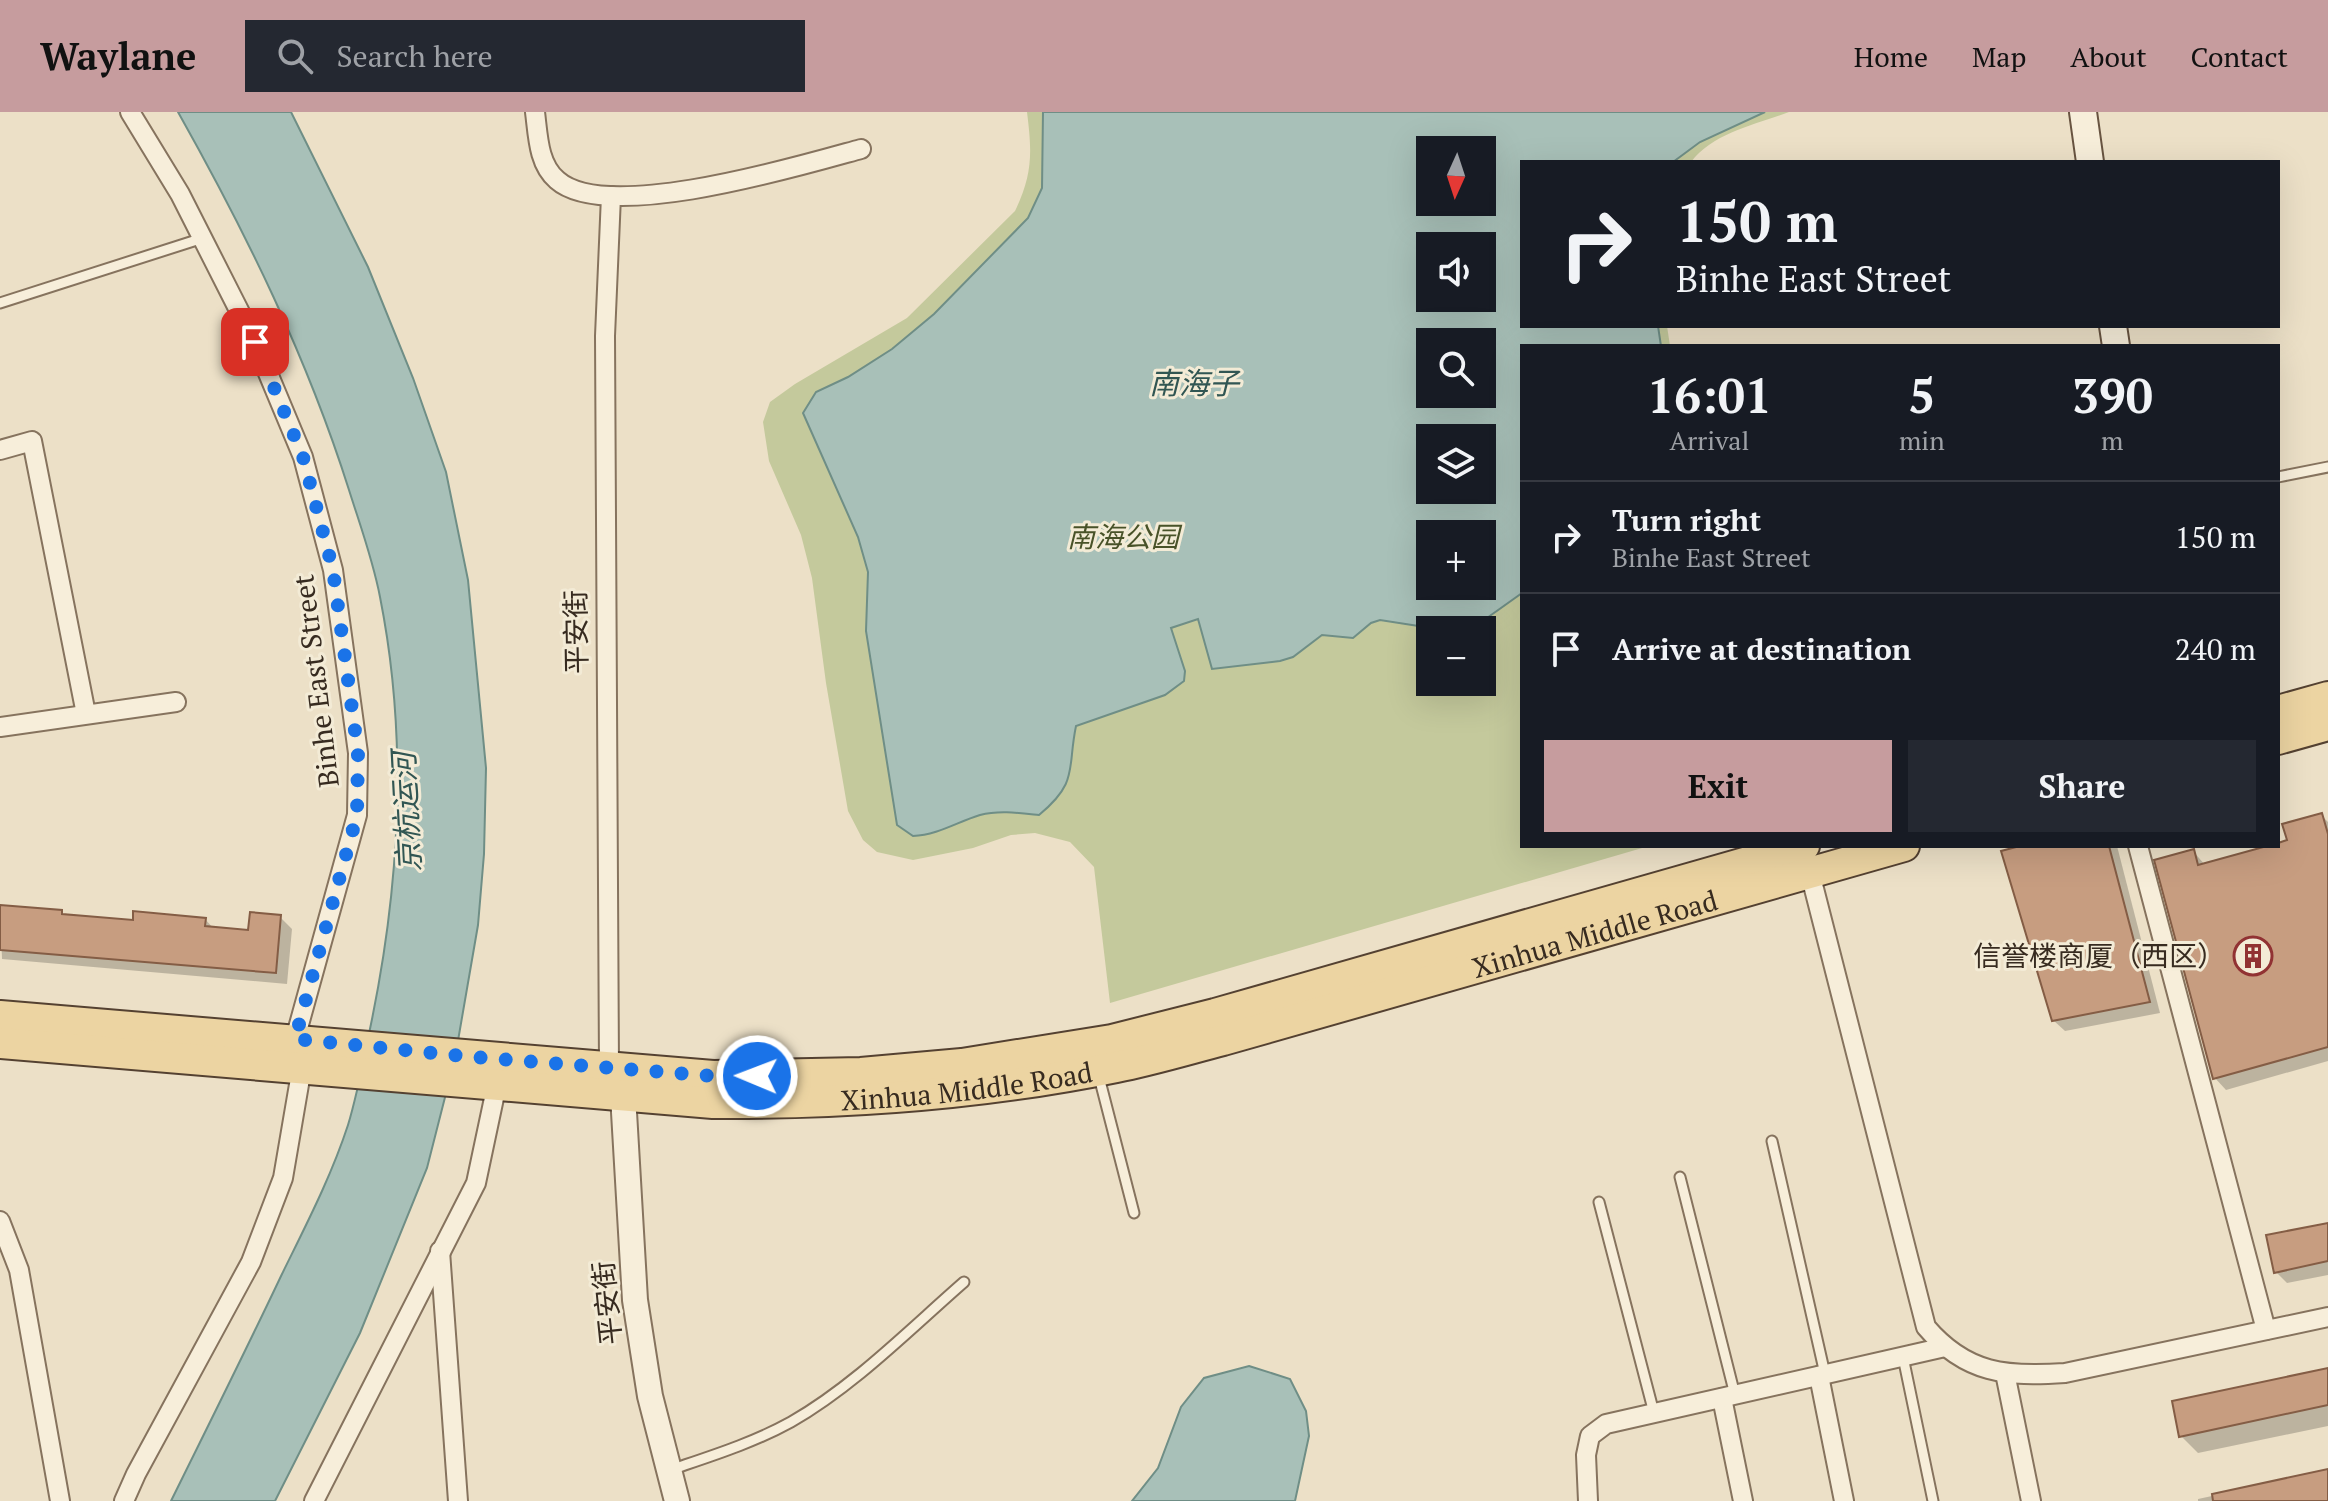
<!DOCTYPE html>
<meta charset="utf-8">
<style>
body{margin:0;font-family:"PT Serif","Noto Sans SC",serif;background:#242831;color:#f1f3f6;height:100vh;display:flex;flex-direction:column;font-size:30px;white-space:nowrap}
*{box-sizing:border-box;margin:0}
p{font-size:26px;color:#9ea1a6}
.icon{flex:none;width:44px;height:44px;fill:none;stroke:currentColor;stroke-width:2;stroke-linecap:round;stroke-linejoin:round}
.map{position:relative;flex:1;overflow:hidden}
.side{position:absolute;left:1520px;top:232px;width:760px;height:504px;display:flex;flex-direction:column;background:#171b24;border-radius:0px;box-shadow:0 8px 32px #0002}
.side>*{flex:none}
.hud{position:absolute;left:1520px;top:48px;width:760px;height:168px;border-radius:0px;box-shadow:0 8px 32px #0002;background:#171b24;color:#f1f3f6;overflow:hidden}
.needle{width:52px;rotate:183deg}
.tools{position:absolute;left:1416px;top:24px;display:grid;gap:16px}
.tools a{display:grid;place-items:center;width:80px;height:80px;border-radius:0px;background:#171b24;box-shadow:0 8px 32px #0002;font-size:40px}
.pin{position:absolute;display:grid;place-items:center;width:68px;height:68px;color:#fff;margin:-34px;border-radius:16px;box-shadow:0 4px 12px #0006}
.me{position:absolute;width:88px;margin:-44px;rotate:271deg;stroke-linejoin:round;filter:drop-shadow(0 0 6px #0008)}
.turn{display:flex;align-items:center;gap:28px;height:168px;padding:0 24px;font-size:36px}
.turn .icon{width:104px;height:104px;stroke-width:2.5}
.turn b{display:block;font-size:56px;line-height:68px}
.eta{display:flex;justify-content:space-evenly;align-items:center;height:136px;text-align:center}
.eta b{font-size:48px;font-weight:800;line-height:56px}
.cta{display:flex;gap:16px;margin-top:auto;padding:16px 24px}
.cta a{flex:1;height:92px;border-radius:0px;background:#c69c9e;color:#111;font-size:32px;font-weight:800;line-height:92px;text-align:center}
.cta a+a{background:#242831;color:#f1f3f6}
ul{padding:0;list-style:none}
li{display:flex;align-items:center;gap:24px;height:112px;padding:0 24px;border-top:2px solid #363941}
li div{flex:1}
li b{display:block;font-size:30px}
li em{font-style:normal}
header{display:flex;align-items:center;gap:48px;box-sizing:border-box;height:112px;padding:0 40px;background:#c69c9e;color:#111}
header strong{font-size:38px}
nav{display:flex;gap:44px;margin-inline-start:auto;font-size:28px}
.search{width:560px;height:72px;background:#242831;display:flex;align-items:center;gap:20px;box-sizing:border-box;padding:0 28px;border-radius:0px;color:#9ea1a6;font-size:30px}
.map>svg:first-child{display:block}
.green{fill:#c4c99c;fill-rule:evenodd}
.water{fill:#a8c0b8;stroke:#6f8e86;stroke-width:2;fill-rule:evenodd}
.shadow{fill:#0003}
.building{fill:#c79d80;stroke:#845d45;stroke-width:2}
.lines{fill:none;stroke-linecap:round;stroke-linejoin:round}
.service-casing{stroke:#86735e;stroke-width:13}
.minor-casing{stroke:#86735e;stroke-width:22}
.tertiary-casing{stroke:#86735e;stroke-width:28}
.secondary-casing{stroke:#685441;stroke-width:30}
.primary-casing{stroke:#544131;stroke-width:34}
.service{stroke:#f7eeda;stroke-width:9}
.minor{stroke:#f7eeda;stroke-width:18}
.tertiary{stroke:#f7eeda;stroke-width:24}
.secondary{stroke:#f7eeda;stroke-width:26}
.primary{stroke:#ecd4a2;stroke-width:30}
.route{stroke:#1a73e8;stroke-width:14;stroke-dasharray:0 25.2}
.labels{text-anchor:middle;stroke-width:6;stroke-linejoin:round;paint-order:stroke}
.park-label{font-size:28px;font-style:italic;fill:#485228;stroke:#f3ebd6}
.street-label{font-size:28px;fill:#372b20;stroke:#f3ebd6}
.poi-label{font-size:28px;fill:#372b20;stroke:#f3ebd6;text-anchor:end}
.water-label{font-size:30px;font-style:italic;fill:#315653;stroke:#f3ebd6}
</style>
<header>
<strong>Waylane</strong>
<div class="search"><svg class="icon" aria-label="search" viewBox="0 0 24 24"><circle cx="10" cy="10" r="6"/><path d="M15 15l6 6"/></svg>Search here</div>
<nav><a>Home</a><a>Map</a><a>About</a><a>Contact</a></nav>
</header>
<div class="map">
<svg width="2328" height="1389" viewBox="0 0 2328 1389">
<rect width="100%" height="100%" fill="#ece0c7"/>
<path class="green" d="M1027 0H1789C1756 13 1714 20 1691 50H1522V214H1667L1670 234H1522V734H1649L1110 891 1094 755 1070 730 1035 721 1011 723 973 736 913 748 877 740 863 728 848 699 826 571 812 466 801 423 769 349 763 310 770 290 795 272 907 206 1015 99C1033 62 1032 40 1027 0ZM1430 38H1482V90H1430ZM1430 134H1482V186H1430ZM1430 230H1482V282H1430ZM1430 326H1482V378H1430ZM1430 422H1482V474H1430ZM1430 518H1482V570H1430Z"/>
<g class="water">
<path d="M178 0H291L368 155 413 266 446 360 468 468 486 656 484 742 478 813 455 946 427 1056 360 1221 275 1389H171C208 1314 246 1238 282 1162 306 1113 331 1065 348 1013 358 980 364 946 371 912 400 772 408 626 380 485 373 448 360 413 349 378 307 245 246 121 178 0Z"/>
<path d="M1043 0H1765L1700 30 1673 50H1522V214H1658L1661 234H1522V481L1470 518H1444L1380 508 1371 511 1353 526 1322 523 1293 545 1280 549 1212 557 1198 507 1171 516 1185 559 1184 569 1165 583 1076 614C1067 657 1079 670 1039 703 1020 701 999 698 980 703 957 710 938 723 913 724L897 713 866 519 868 460 858 425 803 301 816 280 848 265 892 237 934 202 1028 106 1042 76ZM1430 38H1482V90H1430ZM1430 134H1482V186H1430ZM1430 230H1482V282H1430ZM1430 326H1482V378H1430ZM1430 422H1482V474H1430Z"/>
<polygon points="1249,1254 1290,1267 1306,1299 1309,1324 1295,1389 1132,1389 1158,1356 1181,1295 1204,1266"/>
</g>
<g class="shadow">
<polygon points="2321,703 2328,710 2328,949 2226,978 2215,966 2193,739 2205,753 2278,734 2289,730"/>
<polygon points="2027,734 2117,734 2160,901 2065,919 2053,908"/>
<polygon points="0,795 135,810 205,807 214,817 250,820 280,805 292,817 287,872 2,847"/>
<polygon points="2328,1113 2328,1163 2287,1171 2276,1160"/>
<polygon points="2328,1258 2328,1314 2198,1341 2181,1324"/>
<polygon points="2328,1359 2328,1389 2198,1389 2198,1387"/>
</g>
<g class="building">
<polygon points="2322,701 2328,722 2328,935 2213,967 2154,748 2194,737 2198,753 2267,734 2278,734 2278,731 2287,728 2282,712"/>
<polygon points="2020,734 2109,734 2150,890 2052,909 2001,739"/>
<polygon points="0,793 62,798 62,802 133,808 133,799 206,806 205,814 248,818 250,800 281,803 276,861 0,838"/>
<polygon points="2328,1111 2328,1149 2274,1161 2266,1123"/>
<polygon points="2328,1256 2328,1293 2179,1325 2172,1289"/>
<polygon points="2328,1357 2328,1389 2213,1389 2212,1382"/>
</g>
<g class="lines">
<defs>
<g id="service">
<polyline points="0,191 203,126"/>
<polyline points="2278,365 2328,355"/>
<polyline points="1098,961 1134,1101"/>
<polyline points="1772,1029 1825,1262"/>
<polyline points="1680,1065 1735,1283"/>
<polyline points="1599,1090 1654,1301"/>
<polyline points="1903,1245 1933,1389"/>
<path d="M670 1358C711 1344 753 1331 791 1310 854 1274 909 1218 964 1170"/>
</g>
<g id="minor">
<polyline points="130,0 180,82 255,230 303,345 333,458 358,641 357,703 295,927"/>
<path d="M535 0C538 23 538 52 557 68 606 112 799 54 861 37"/>
<polyline points="0,338 32,329 86,602"/>
<polyline points="0,615 176,590"/>
<polyline points="2138,734 2266,1218"/>
<path d="M1810 761 1926 1215C1966 1262 2007 1265 2065 1261L2328 1205"/>
<polyline points="609,955 605,224 611,84"/>
<polyline points="0,1109 19,1158 60,1389"/>
<polyline points="440,1139 458,1389"/>
<polyline points="2005,1261 2031,1389"/>
<polyline points="1819,1264 1844,1389"/>
<polyline points="1722,1286 1743,1389"/>
<polyline points="124,1389 136,1362 251,1150 283,1066 302,955"/>
<polyline points="314,1389 476,1071 497,972"/>
<polyline points="1588,1389 1586,1343 1590,1324 1606,1312 1945,1235"/>
</g>
<polyline id="tertiary" points="623,983 635,1188 650,1284 677,1389"/>
<g id="secondary">
<polyline points="2083,0 2090,50"/>
<polyline points="2113,214 2116,234"/>
</g>
<g id="primary">
<polyline points="2278,599 2328,585"/>
<polyline points="2278,627 2328,613"/>
<polyline points="0,904 713,964 861,961 962,952 1112,928 1215,902 1804,734"/>
<path id="s1" d="M0 931 713 991C848 992 984 982 1116 955 1152 948 1188 937 1223 928L1904 734"/>
</g>
</defs>
<use href="#service" class="service-casing"/>
<use href="#minor" class="minor-casing"/>
<use href="#tertiary" class="tertiary-casing"/>
<use href="#secondary" class="secondary-casing"/>
<use href="#primary" class="primary-casing"/>
<use href="#service" class="service"/>
<use href="#minor" class="minor"/>
<use href="#tertiary" class="tertiary"/>
<use href="#secondary" class="secondary"/>
<use href="#primary" class="primary"/>
</g>
<g class="lines">
<polyline class="route" points="255,230 303,345 333,458 358,641 357,703 295,927 473,945 713,964 757,964"/>
</g>
<defs>
<symbol id="building-ring" viewBox="-11 -11 22 22"><circle r="9.5" fill="#f3ebd6" stroke="#913233" stroke-width="1.5"/><path d="M-4-6H4V6H1V3H-1V6H-4ZM-2.5-4.3h1.7v1.8h-1.7ZM.8-4.3h1.7v1.8H.8ZM-2.5-1h1.7V.8h-1.7ZM.8-1h1.7V.8H.8Z" fill="#913233"/></symbol>
</defs>
<g fill-rule="evenodd">
<use href="#building-ring" x="2231" y="822" width="44" height="44"/>
</g>
<g class="labels">
<g class="park-label">
<text x="1123" y="435">南海公园</text>
</g>
<g class="street-label">
<text transform="translate(576 520) rotate(-91)" y="10">平安街</text>
<text transform="translate(316 569) rotate(-97)" y="10">Binhe East Street</text>
<text dy="10" stroke="none"><textPath href="#s1" startOffset="1618">Xinhua Middle Road</textPath></text>
<text dy="10" stroke="none"><textPath href="#s1" startOffset="970">Xinhua Middle Road</textPath></text>
<text transform="translate(607 1191) rotate(-96)" y="10">平安街</text>
</g>
<g class="poi-label">
<text x="2225" y="854">信誉楼商厦（西区）</text>
</g>
<g class="water-label">
<text x="1194" y="282">南海子</text>
<text transform="translate(407 700) rotate(-93)" y="10">京杭运河</text>
</g>
</g>
</svg>
<div class="tools">
<a><svg class="needle" viewBox="-14 -14 28 28"><path d="M0-13l5 13h-10z" fill="#e53935"/><path d="M0 13l5-13h-10z" fill="#9ea1a6"/></svg></a>
<a><svg class="icon" aria-label="sound" viewBox="0 0 24 24"><path d="M4 9h4l5-4v14l-5-4H4zM17 9q2 3 0 6"/></svg></a>
<a><svg class="icon" aria-label="search" viewBox="0 0 24 24"><circle cx="10" cy="10" r="6"/><path d="M15 15l6 6"/></svg></a>
<a><svg class="icon" aria-label="layers" viewBox="0 0 24 24"><path d="M12 4l9 5-9 5-9-5zM3 14l9 5 9-5"/></svg></a>
<a>+</a>
<a>−</a>
</div>
<div class="pin" style="left:255px;top:230px;background:#d93025"><svg class="icon" aria-label="arrive" viewBox="0 0 24 24"><path d="M6 21V4h12l-3 4 3 4H6"/></svg></div>
<svg class="me" style="left:757px;top:964px" viewBox="-20 -20 40 40"><circle r="17" fill="#1a73e8" stroke="#fff" stroke-width="3"/><path d="M0-11L8 9 0 5-8 9z" fill="#fff"/></svg>
<div class="hud">
<div class="turn"><svg class="icon" aria-label="right" viewBox="0 0 24 24"><path d="M7 20v-9h11M14 6l5 5-5 5"/></svg><div><b>150 m</b>Binhe East Street</div></div>
</div>
<section class="side">
<div class="eta">
<div><b>16:01</b><p>Arrival</p></div>
<div><b>5</b><p>min</p></div>
<div><b>390</b><p>m</p></div>
</div>
<ul>
<li><svg class="icon" aria-label="right" viewBox="0 0 24 24"><path d="M7 20v-9h11M14 6l5 5-5 5"/></svg><div><b>Turn right</b><p>Binhe East Street</p></div><em>150 m</em></li>
<li><svg class="icon" aria-label="arrive" viewBox="0 0 24 24"><path d="M6 21V4h12l-3 4 3 4H6"/></svg><div><b>Arrive at destination</b></div><em>240 m</em></li>
</ul>
<div class="cta"><a>Exit</a><a>Share</a></div>
</section>
</div>
